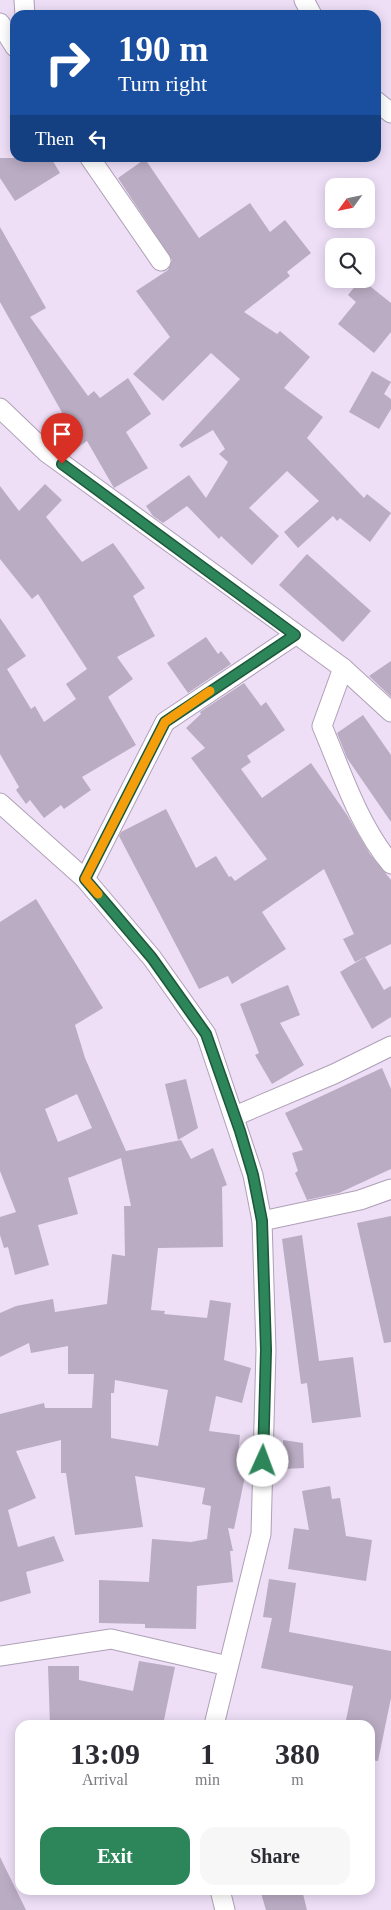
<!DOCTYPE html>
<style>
body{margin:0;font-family:Georgia,serif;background:#f7f7f7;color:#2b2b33;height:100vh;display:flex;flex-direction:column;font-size:19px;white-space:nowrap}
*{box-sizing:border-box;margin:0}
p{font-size:16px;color:#7c7c81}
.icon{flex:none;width:28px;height:28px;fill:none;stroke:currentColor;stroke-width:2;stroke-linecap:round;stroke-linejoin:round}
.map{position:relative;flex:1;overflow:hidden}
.side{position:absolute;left:15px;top:1720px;width:360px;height:175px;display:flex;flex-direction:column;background:#fff;border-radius:15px;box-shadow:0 2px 12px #0003}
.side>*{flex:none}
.banner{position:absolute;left:10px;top:10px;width:371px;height:152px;border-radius:15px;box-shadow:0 2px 12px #0003;background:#1a4fa0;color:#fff;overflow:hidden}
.needle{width:32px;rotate:237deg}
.fabs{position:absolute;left:325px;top:178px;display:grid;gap:10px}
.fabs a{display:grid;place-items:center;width:50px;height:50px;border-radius:10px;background:#fff;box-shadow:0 2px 12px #0003;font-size:25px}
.pin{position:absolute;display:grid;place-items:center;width:42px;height:42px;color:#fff;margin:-51px -21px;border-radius:50% 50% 50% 0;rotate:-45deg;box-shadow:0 0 5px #0007}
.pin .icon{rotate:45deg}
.me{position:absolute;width:55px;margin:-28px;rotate:2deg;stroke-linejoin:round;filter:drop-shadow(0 0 4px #0008)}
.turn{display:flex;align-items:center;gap:18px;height:105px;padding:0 25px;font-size:22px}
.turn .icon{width:65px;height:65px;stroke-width:2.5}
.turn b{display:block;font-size:35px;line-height:42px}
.then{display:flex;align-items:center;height:48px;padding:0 25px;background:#0003;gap:10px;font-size:19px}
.eta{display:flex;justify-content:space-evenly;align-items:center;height:85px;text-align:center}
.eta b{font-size:30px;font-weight:700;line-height:35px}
.action{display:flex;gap:10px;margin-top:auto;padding:10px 25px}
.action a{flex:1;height:58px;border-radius:15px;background:#2d855a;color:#fff;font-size:20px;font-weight:700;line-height:58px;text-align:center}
.action a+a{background:#f7f7f7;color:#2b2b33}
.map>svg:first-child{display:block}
.building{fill:#baacc3;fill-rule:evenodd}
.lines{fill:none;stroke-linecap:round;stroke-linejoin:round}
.street-casing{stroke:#aea0b6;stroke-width:21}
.street{stroke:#fff;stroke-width:19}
.route-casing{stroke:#1d563a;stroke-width:12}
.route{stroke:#2d855a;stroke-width:9}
.slow{stroke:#f59e0b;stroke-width:9}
</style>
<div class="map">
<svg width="391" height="1910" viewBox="0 0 391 1910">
<rect width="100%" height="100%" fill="#eedff7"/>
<g class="building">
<polygon points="0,158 51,158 60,173 15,201 0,178"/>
<polygon points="145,159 199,238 250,203 270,232 285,220 311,253 287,272 290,276 244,312 277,334 280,331 310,357 284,388 323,417 307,438 364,498 367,494 391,513 370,542 340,518 337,521 333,516 298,548 284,532 319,501 287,471 249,508 279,536 252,565 221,536 219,539 187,506 163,523 153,516 146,506 189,475 206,498 228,462 219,454 225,449 213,430 182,448 179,445 240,379 211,353 163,401 133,374 170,337 136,291 168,270 172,260 118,178"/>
<polygon points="0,227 46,308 30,317 88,396 94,391 100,398 128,378 151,414 126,432 148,468 114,488 87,441 78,447 58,420 64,416 0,302"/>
<polygon points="361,279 391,303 391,332 374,353 338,324 356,302 348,295"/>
<polygon points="372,371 391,382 384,394 391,399 391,409 379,429 349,412"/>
<polygon points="45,484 62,500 46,517 82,562 113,543 124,558 145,588 133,596 155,636 117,657 133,679 108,697 136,745 82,777 91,790 64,809 61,805 44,818 30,800 26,804 16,790 19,787 0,754 0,618 26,656 7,669 31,709 35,706 44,722 76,699 66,684 87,669 38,594 32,599 0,559 0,486 19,511"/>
<polygon points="307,554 371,611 343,642 279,585"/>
<polygon points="206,637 218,654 221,651 231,664 188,693 167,663"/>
<polygon points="391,661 391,697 369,676"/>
<polygon points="244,683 261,706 266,702 285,730 247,756 251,762 241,769 262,798 311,763 347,815 370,854 391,880 391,944 355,962 343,939 354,934 324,869 262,912 286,949 232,984 228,976 199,989 119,836 121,832 166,809 196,868 216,856 229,877 231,876 235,881 267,859 191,758 205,748 186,728 201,714 200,712"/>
<polygon points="363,715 391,755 391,822 347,758 337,733"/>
<path d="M36 899 103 1008 75 1025 85 1058 126 1151 181 1140 191 1159 213 1148 227 1185 222 1187 223 1247 158 1248 151 1310 165 1311 164 1314 207 1318 210 1300 231 1303 224 1360 251 1368 242 1403 216 1396 209 1431 240 1435 237 1465 247 1467 234 1529 228 1528 233 1551H230L233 1582 197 1586 196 1629 145 1628V1624L99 1623V1580L149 1582 152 1539 191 1542 207 1539 211 1506 202 1504 205 1488 135 1476 143 1527 75 1535 66 1473H61V1440L16 1451 36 1498 8 1510 18 1547 54 1536 64 1561 26 1572 31 1593 0 1602V1414L44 1403 45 1408H92L94 1374H68V1346L31 1353 29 1343 0 1357V1313L16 1306 53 1299 55 1312 107 1304 112 1254 125 1256 124 1206H131L121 1158 68 1178 78 1214 38 1225 49 1265 15 1275 8 1247 4 1248 0 1235V1217L16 1212 0 1171V922ZM77 1094 92 1128 58 1142 45 1109ZM115 1380 168 1390 158 1446 111 1438V1393H114Z"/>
<polygon points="365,957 384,990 391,986 391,1017 372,1029 340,972"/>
<polygon points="288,985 300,1015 280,1023 304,1065 272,1084 255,1055 259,1053 240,1004"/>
<polygon points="382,1068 391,1089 391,1169 339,1193 307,1200 295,1173 298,1171 292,1153 303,1150 285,1113"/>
<polygon points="186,1079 198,1128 178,1140 165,1084"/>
<polygon points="391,1216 391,1342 384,1343 357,1223"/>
<polygon points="302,1235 319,1361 353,1357 361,1417 312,1423 307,1383 301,1384 282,1239"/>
<polygon points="283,1440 303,1443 304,1468 284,1469"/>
<polygon points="330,1486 332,1499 340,1498 346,1536 372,1540 366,1581 288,1569 294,1528 309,1530 302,1491"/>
<polygon points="269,1579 296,1583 289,1632 391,1651 391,1698 378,1761 370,1760 370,1725 345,1725 353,1686 261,1668 272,1618 263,1617"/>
<polygon points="139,1661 175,1667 163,1725 50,1725 48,1666 79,1666 79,1680 133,1691"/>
<polygon points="0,1857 26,1910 0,1910"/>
<polygon points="260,1890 302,1890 307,1910 266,1910"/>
</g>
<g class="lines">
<defs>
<g id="street">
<polyline points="24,0 25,15"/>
<polyline points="304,0 312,15"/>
<polyline points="0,23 15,47"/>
<polyline points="376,101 391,113"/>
<polyline points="90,158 161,261"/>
<polyline points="0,408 46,452 343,668 391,712"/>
<path d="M343 668 322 726C342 773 358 824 391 864"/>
<polyline points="0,803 85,879 152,958 206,1034 253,1175 262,1221 266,1350 261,1534 214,1725"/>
<polyline points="85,879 165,722 295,635"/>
<polyline points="235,1116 334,1074 391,1046"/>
<polyline points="262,1221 360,1200 391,1189"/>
<polyline points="0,1656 111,1639 228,1666"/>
<polyline points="220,1890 225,1910"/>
</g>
</defs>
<use href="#street" class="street-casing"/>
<use href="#street" class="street"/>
</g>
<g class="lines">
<defs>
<polyline id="route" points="62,464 295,635 165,722 85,879 152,958 206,1034 240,1131 253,1175 262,1221 266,1350 263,1461"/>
</defs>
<use href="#route" class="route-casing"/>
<use href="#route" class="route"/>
<polyline class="slow" points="98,894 85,879 165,722 210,691"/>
</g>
</svg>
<div class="fabs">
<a><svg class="needle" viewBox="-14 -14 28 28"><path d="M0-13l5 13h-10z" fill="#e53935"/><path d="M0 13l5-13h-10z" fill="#7c7c81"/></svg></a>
<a><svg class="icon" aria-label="search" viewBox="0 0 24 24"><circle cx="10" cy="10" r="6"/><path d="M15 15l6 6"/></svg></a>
</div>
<div class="pin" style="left:62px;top:464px;background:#d93025"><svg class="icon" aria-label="arrive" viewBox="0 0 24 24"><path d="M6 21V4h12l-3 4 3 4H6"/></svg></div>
<svg class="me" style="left:263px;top:1461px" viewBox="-20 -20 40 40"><circle r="19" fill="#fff"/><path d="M0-13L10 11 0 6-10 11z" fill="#2d855a"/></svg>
<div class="banner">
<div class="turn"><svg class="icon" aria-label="right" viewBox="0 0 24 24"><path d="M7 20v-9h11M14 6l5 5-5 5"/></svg><div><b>190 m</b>Turn right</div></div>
<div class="then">Then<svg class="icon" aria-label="left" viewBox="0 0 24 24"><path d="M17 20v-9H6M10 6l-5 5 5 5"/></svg></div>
</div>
<section class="side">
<div class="eta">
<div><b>13:09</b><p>Arrival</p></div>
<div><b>1</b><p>min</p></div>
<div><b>380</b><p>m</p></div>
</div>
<div class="action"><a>Exit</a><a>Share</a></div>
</section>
</div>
